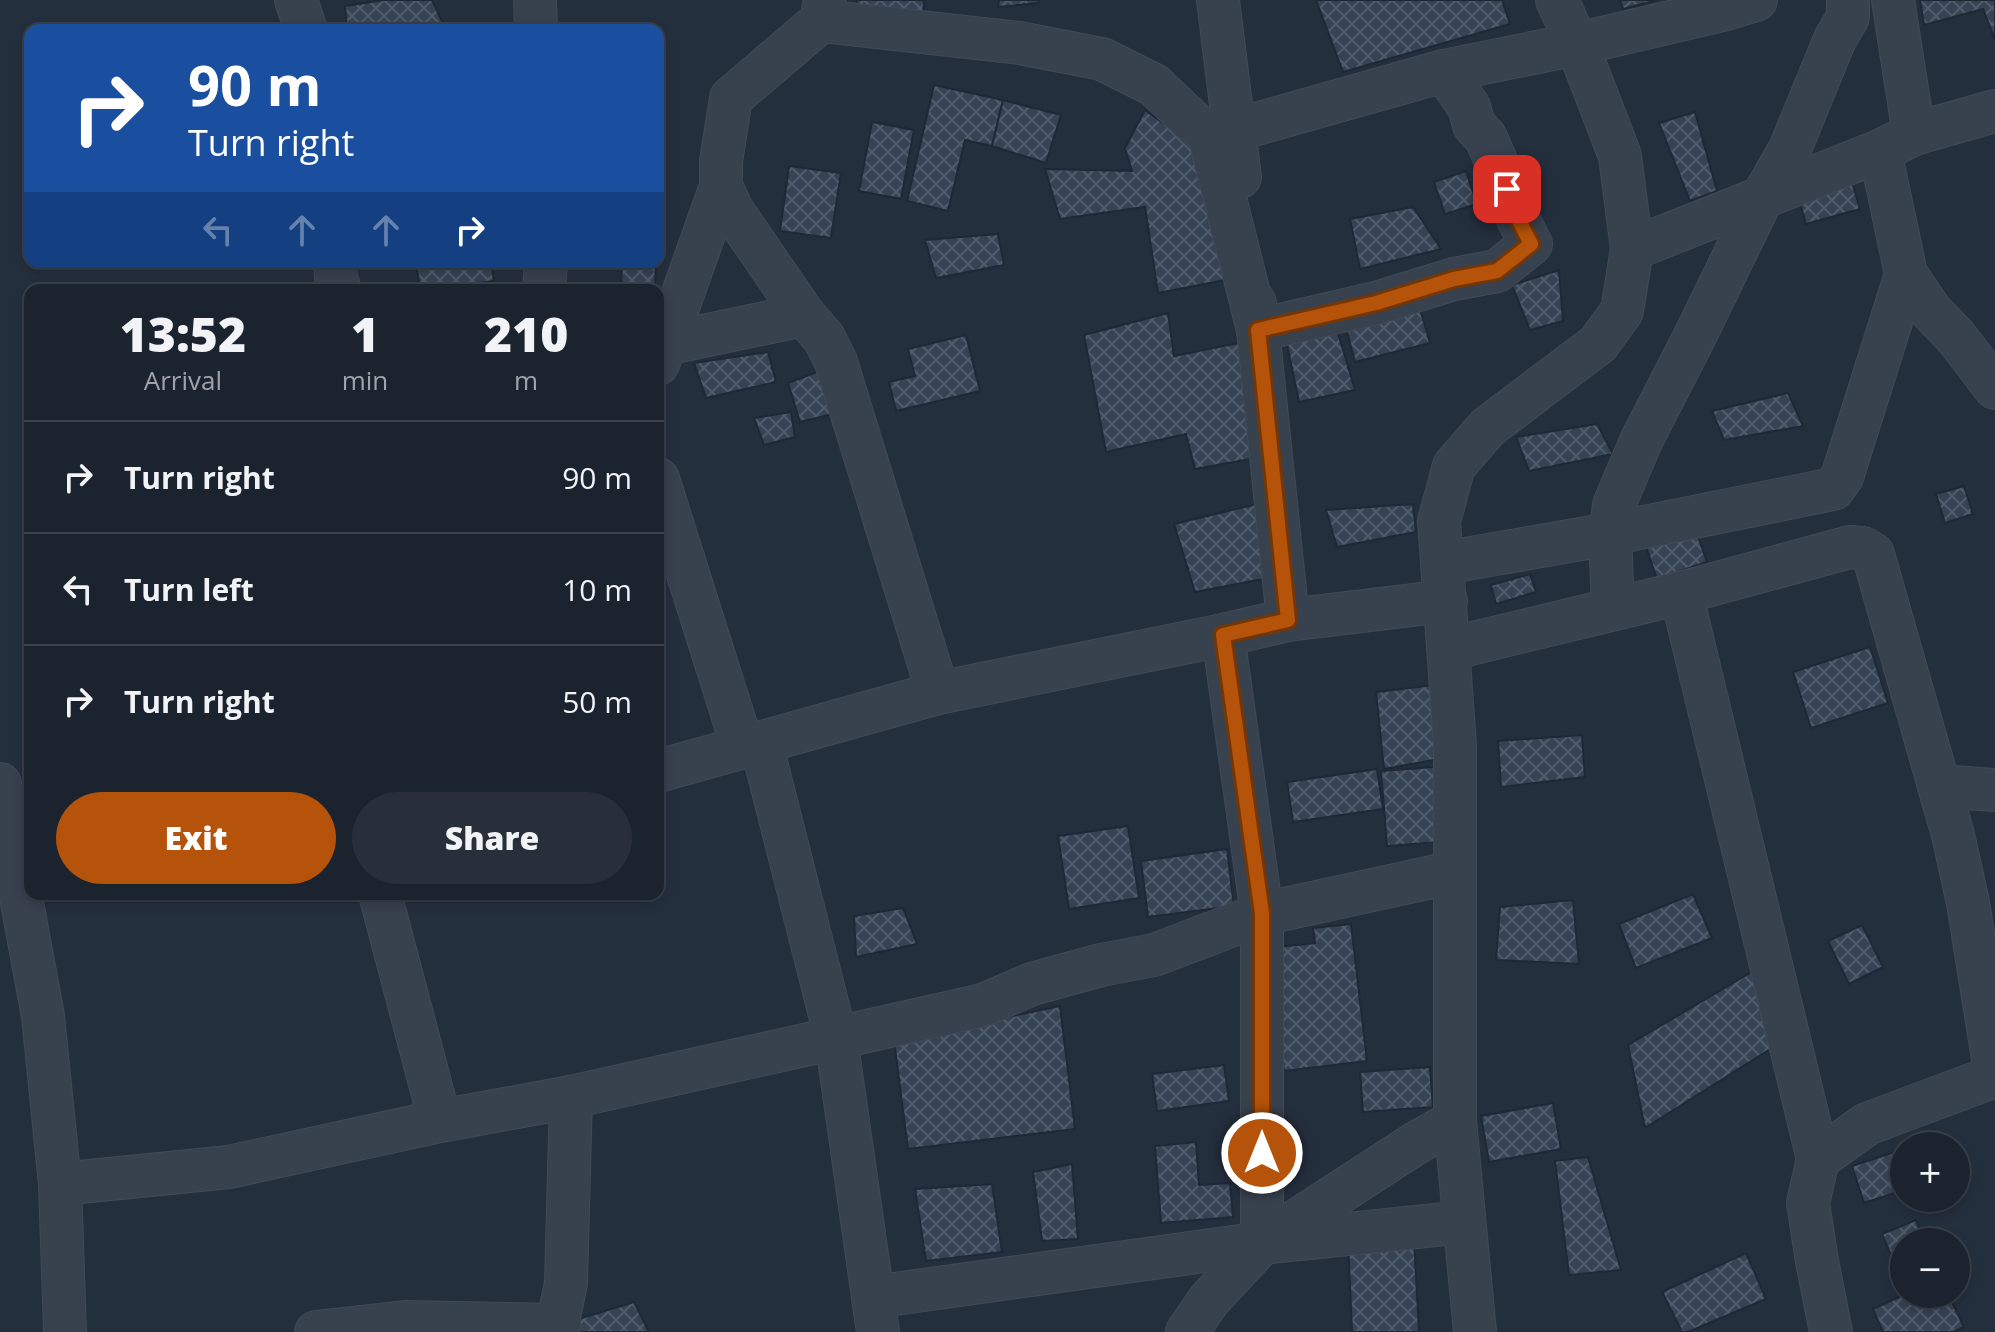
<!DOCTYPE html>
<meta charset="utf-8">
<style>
body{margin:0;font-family:"Open Sans",sans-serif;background:#282f3a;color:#f1f3f6;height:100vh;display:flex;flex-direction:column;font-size:30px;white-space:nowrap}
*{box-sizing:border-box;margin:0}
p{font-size:26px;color:#a0a4aa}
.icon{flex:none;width:44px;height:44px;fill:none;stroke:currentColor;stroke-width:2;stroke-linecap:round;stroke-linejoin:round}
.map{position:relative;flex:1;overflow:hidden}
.drawer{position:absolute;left:24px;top:284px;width:640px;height:616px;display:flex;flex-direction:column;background:#1b232e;border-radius:16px;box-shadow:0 4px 12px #0003,0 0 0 2px #39404a}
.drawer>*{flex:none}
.guide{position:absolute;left:24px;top:24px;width:640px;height:244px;border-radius:16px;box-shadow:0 4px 12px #0003,0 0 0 2px #39404a;background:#1a4fa0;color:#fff;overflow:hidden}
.buttons{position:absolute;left:1890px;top:1132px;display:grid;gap:16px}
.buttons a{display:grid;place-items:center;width:80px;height:80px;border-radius:50%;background:#1b232e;box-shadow:0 4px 12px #0003,0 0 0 2px #39404a;font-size:40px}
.pin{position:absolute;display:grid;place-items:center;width:68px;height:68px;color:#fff;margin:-34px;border-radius:16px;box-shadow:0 4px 12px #0006}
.me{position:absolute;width:88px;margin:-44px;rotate:0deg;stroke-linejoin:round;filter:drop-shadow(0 0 6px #0008)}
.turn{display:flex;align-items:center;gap:28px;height:168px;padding:0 32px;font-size:36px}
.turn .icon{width:104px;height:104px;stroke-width:2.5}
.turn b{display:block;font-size:56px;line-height:68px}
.lanes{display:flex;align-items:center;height:76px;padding:0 32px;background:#0003;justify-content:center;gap:40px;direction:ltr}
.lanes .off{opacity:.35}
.eta{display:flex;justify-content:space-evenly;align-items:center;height:136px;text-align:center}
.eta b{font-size:48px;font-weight:800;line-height:56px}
.button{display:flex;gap:16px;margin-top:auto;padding:16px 32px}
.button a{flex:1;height:92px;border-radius:48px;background:#b45309;color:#fff;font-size:32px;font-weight:800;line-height:92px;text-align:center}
.button a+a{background:#282f3a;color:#f1f3f6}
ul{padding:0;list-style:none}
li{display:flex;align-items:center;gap:24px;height:112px;padding:0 32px;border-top:2px solid #39404a}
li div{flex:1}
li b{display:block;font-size:30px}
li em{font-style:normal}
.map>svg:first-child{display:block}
.building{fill:url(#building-cross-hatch);stroke:#1f2835;stroke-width:2}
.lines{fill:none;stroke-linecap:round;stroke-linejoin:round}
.street-casing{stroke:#414a57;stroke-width:44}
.street{stroke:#38414e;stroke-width:42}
.route-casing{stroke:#753606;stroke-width:20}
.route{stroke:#b45309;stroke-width:14}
</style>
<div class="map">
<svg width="1995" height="1332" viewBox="0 0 1995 1332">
<defs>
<pattern id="building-cross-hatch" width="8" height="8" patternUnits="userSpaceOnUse" patternTransform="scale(2)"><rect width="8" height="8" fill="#364354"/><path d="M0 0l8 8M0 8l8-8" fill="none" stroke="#515c6b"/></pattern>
</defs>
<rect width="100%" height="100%" fill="#242f3e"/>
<g class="building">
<polygon points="384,0 432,0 446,30 347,30 345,6"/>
<polygon points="857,0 924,0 923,20 857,7"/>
<polygon points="999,0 1039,0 1038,3 998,7"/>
<polygon points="1316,0 1502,0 1510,24 1343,72"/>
<polygon points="1620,0 1657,0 1623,9"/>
<polygon points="1920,0 1995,0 1995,40 1983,9 1924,25"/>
<polygon points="934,85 1003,100 992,146 965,140 948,211 907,201"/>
<polygon points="1003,100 1061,115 1046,163 992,146"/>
<polygon points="1145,110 1182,137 1211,163 1230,279 1158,293 1145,207 1060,219 1045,169 1132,171 1125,148"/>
<polygon points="1695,112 1717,191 1690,201 1659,123"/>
<polygon points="872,122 914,130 901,199 859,191"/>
<polygon points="662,123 658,215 658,124"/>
<polygon points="789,166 841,173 831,238 780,231"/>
<polygon points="1466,171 1477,204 1445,214 1434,182"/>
<polygon points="1852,182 1860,209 1806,224 1798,196"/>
<polygon points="1413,207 1441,249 1360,269 1350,219"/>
<polygon points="998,234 1004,265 936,278 925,240"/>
<polygon points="416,262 491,262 494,281 420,290"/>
<polygon points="622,262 656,262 655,290 621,290"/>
<polygon points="1559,270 1563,321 1530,330 1512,285"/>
<polygon points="1420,309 1430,343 1355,362 1346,328"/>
<polygon points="1168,313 1174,356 1243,342 1267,456 1195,469 1186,434 1106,452 1084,335"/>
<polygon points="1335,323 1355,390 1299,402 1285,335"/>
<polygon points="966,335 980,391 896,411 889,382 915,376 908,349"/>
<polygon points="768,352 776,382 706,398 694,363"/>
<polygon points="830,367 837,413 800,422 788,383"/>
<polygon points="1788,393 1803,426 1724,440 1712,411"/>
<polygon points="791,412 795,437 764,445 754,418"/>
<polygon points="1597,424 1613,454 1529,471 1516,437"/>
<polygon points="1964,486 1973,514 1945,523 1936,494"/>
<polygon points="1261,503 1274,577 1195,592 1174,524"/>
<polygon points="1413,504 1416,532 1337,547 1326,510"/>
<polygon points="1694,525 1707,562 1657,579 1644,541"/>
<polygon points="1530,574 1536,592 1496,604 1491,585"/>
<polygon points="1870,647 1888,703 1811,728 1793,672"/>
<polygon points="1443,684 1450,757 1384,769 1376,692"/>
<polygon points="1582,735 1585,777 1501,787 1498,741"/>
<polygon points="1445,766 1452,841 1387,846 1381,771"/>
<polygon points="1377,769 1383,809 1293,822 1287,782"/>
<polygon points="1128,826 1139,898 1069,909 1058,836"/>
<polygon points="1227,849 1234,906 1148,917 1141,861"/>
<polygon points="1693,894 1712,938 1636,968 1619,924"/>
<polygon points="1573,900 1579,964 1496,960 1500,907"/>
<polygon points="903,908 917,944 856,957 854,916"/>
<polygon points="1351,924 1367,1061 1284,1071 1268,948 1315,943 1313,928"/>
<polygon points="1862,925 1883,967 1849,984 1828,941"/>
<polygon points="1760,967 1783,1041 1645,1128 1628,1045"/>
<polygon points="1060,1006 1075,1129 908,1149 894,1041"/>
<polygon points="1224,1065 1229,1101 1157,1111 1152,1074"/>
<polygon points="1430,1067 1433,1107 1363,1112 1360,1072"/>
<polygon points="1553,1103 1561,1149 1489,1162 1481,1116"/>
<polygon points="1936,1135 1941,1146 1908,1146"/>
<polygon points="1196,1142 1199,1185 1230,1183 1233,1217 1161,1223 1155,1146"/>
<polygon points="1898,1151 1904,1169 1904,1190 1864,1203 1852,1166"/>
<polygon points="1588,1157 1621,1270 1569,1275 1555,1161"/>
<polygon points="1072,1164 1078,1239 1042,1241 1033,1172"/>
<polygon points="992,1184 1002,1252 926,1261 915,1189"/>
<polygon points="1916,1220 1925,1242 1904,1242 1904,1286 1882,1234"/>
<polygon points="1414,1237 1419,1332 1352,1332 1348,1240"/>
<polygon points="1746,1253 1766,1299 1688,1332 1682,1332 1662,1292"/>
<polygon points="1905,1294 1948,1294 1964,1327 1953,1332 1883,1332 1873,1309"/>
<polygon points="634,1302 649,1332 561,1332 559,1325"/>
</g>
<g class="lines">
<defs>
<g id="street">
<polyline points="296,0 306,30"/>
<polyline points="535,0 536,30"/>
<polyline points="1218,0 1240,177"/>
<polyline points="1893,0 1914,134"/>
<polyline points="821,21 1020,43 1102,59 1154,85 1210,138 1258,330 1288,620"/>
<polyline points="1211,138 1235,130 1444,71 1577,44 1726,9 1756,0"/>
<polyline points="1880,151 1906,274 1931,311 1956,337 1995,388"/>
<polyline points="721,186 732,210 804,315 824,338 836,362 938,693"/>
<polyline points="1632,249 1880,151 1914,134 1995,111"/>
<polyline points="335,262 336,278 340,290"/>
<polyline points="544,290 546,262"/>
<polyline points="1255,303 1258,330 1376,303 1454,279 1497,271 1531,244 1515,213 1498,166 1486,138 1474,125 1469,107 1444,71"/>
<polyline points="665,344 804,315"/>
<polyline points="658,364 721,186 721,161 731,98 821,21 825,0"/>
<polyline points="658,479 743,748"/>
<polyline points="1443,563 1610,534 1833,489 1842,477 1906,274"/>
<polyline points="1681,593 1818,1159 1808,1203 1817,1261 1831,1332"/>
<polyline points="1613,609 1610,534 1614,505 1641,441 1696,334 1762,198 1790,149 1835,39 1848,17 1848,0"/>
<polyline points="1223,635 1262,914 1262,1243"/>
<polyline points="1449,649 1681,593 1850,547 1863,548 1873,554 1953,835 1968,903 1995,1071"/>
<polyline points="761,743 836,1038 878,1332"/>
<polyline points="658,771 938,693 1223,635 1288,620 1446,601"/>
<polyline points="0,784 43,1016 60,1184 65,1332"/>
<polyline points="1939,786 1995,790"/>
<polyline points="380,894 440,1121"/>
<polyline points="1818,1159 1867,1124 1995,1076"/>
<polyline points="60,1184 229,1167 440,1121 571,1097 836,1038 983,1005 1032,984 1101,965 1154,955 1262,914 1455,872"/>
<polyline points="873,1297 1262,1243 1464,1222"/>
<polyline points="316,1332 405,1322 559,1325"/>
<polyline points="556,1332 566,1283 571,1097"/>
<polyline points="1187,1332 1209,1300 1262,1243 1416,1143 1455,1121"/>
<polyline points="1475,1332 1455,1121 1455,745 1439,521 1454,466 1488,427 1598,344 1622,311 1632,249 1620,156 1577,44 1557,0"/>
</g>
</defs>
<use href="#street" class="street-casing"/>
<use href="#street" class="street"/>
</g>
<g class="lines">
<defs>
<polyline id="route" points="1262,1153 1262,914 1223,635 1288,620 1258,330 1376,303 1454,279 1497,271 1531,244 1515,213 1507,189"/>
</defs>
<use href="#route" class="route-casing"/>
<use href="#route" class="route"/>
</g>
</svg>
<div class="buttons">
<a>+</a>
<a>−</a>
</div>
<div class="pin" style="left:1507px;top:189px;background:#d93025"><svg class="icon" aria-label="arrive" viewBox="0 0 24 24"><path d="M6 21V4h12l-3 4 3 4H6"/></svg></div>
<svg class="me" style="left:1262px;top:1153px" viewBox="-20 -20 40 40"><circle r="17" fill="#b45309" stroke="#fff" stroke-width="3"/><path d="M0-11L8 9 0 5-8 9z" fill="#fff"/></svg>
<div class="guide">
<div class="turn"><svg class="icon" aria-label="right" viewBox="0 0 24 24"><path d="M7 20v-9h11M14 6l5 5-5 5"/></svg><div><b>90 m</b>Turn right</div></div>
<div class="lanes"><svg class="icon off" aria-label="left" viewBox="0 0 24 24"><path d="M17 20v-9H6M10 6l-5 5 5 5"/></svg><svg class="icon off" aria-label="ahead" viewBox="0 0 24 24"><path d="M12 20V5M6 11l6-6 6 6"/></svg><svg class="icon off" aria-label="ahead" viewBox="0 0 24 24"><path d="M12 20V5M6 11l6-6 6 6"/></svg><svg class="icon" aria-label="right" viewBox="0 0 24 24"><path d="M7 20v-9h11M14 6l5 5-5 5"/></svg></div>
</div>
<section class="drawer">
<div class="eta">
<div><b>13:52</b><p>Arrival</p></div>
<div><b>1</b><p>min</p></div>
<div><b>210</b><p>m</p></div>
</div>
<ul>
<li><svg class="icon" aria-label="right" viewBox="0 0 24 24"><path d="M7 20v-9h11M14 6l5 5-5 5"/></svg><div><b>Turn right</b></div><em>90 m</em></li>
<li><svg class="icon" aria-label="left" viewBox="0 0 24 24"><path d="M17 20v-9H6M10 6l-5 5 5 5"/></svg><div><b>Turn left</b></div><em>10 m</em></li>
<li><svg class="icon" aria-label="right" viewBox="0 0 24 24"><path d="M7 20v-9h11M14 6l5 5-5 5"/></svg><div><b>Turn right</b></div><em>50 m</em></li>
</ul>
<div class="button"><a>Exit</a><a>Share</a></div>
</section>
</div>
